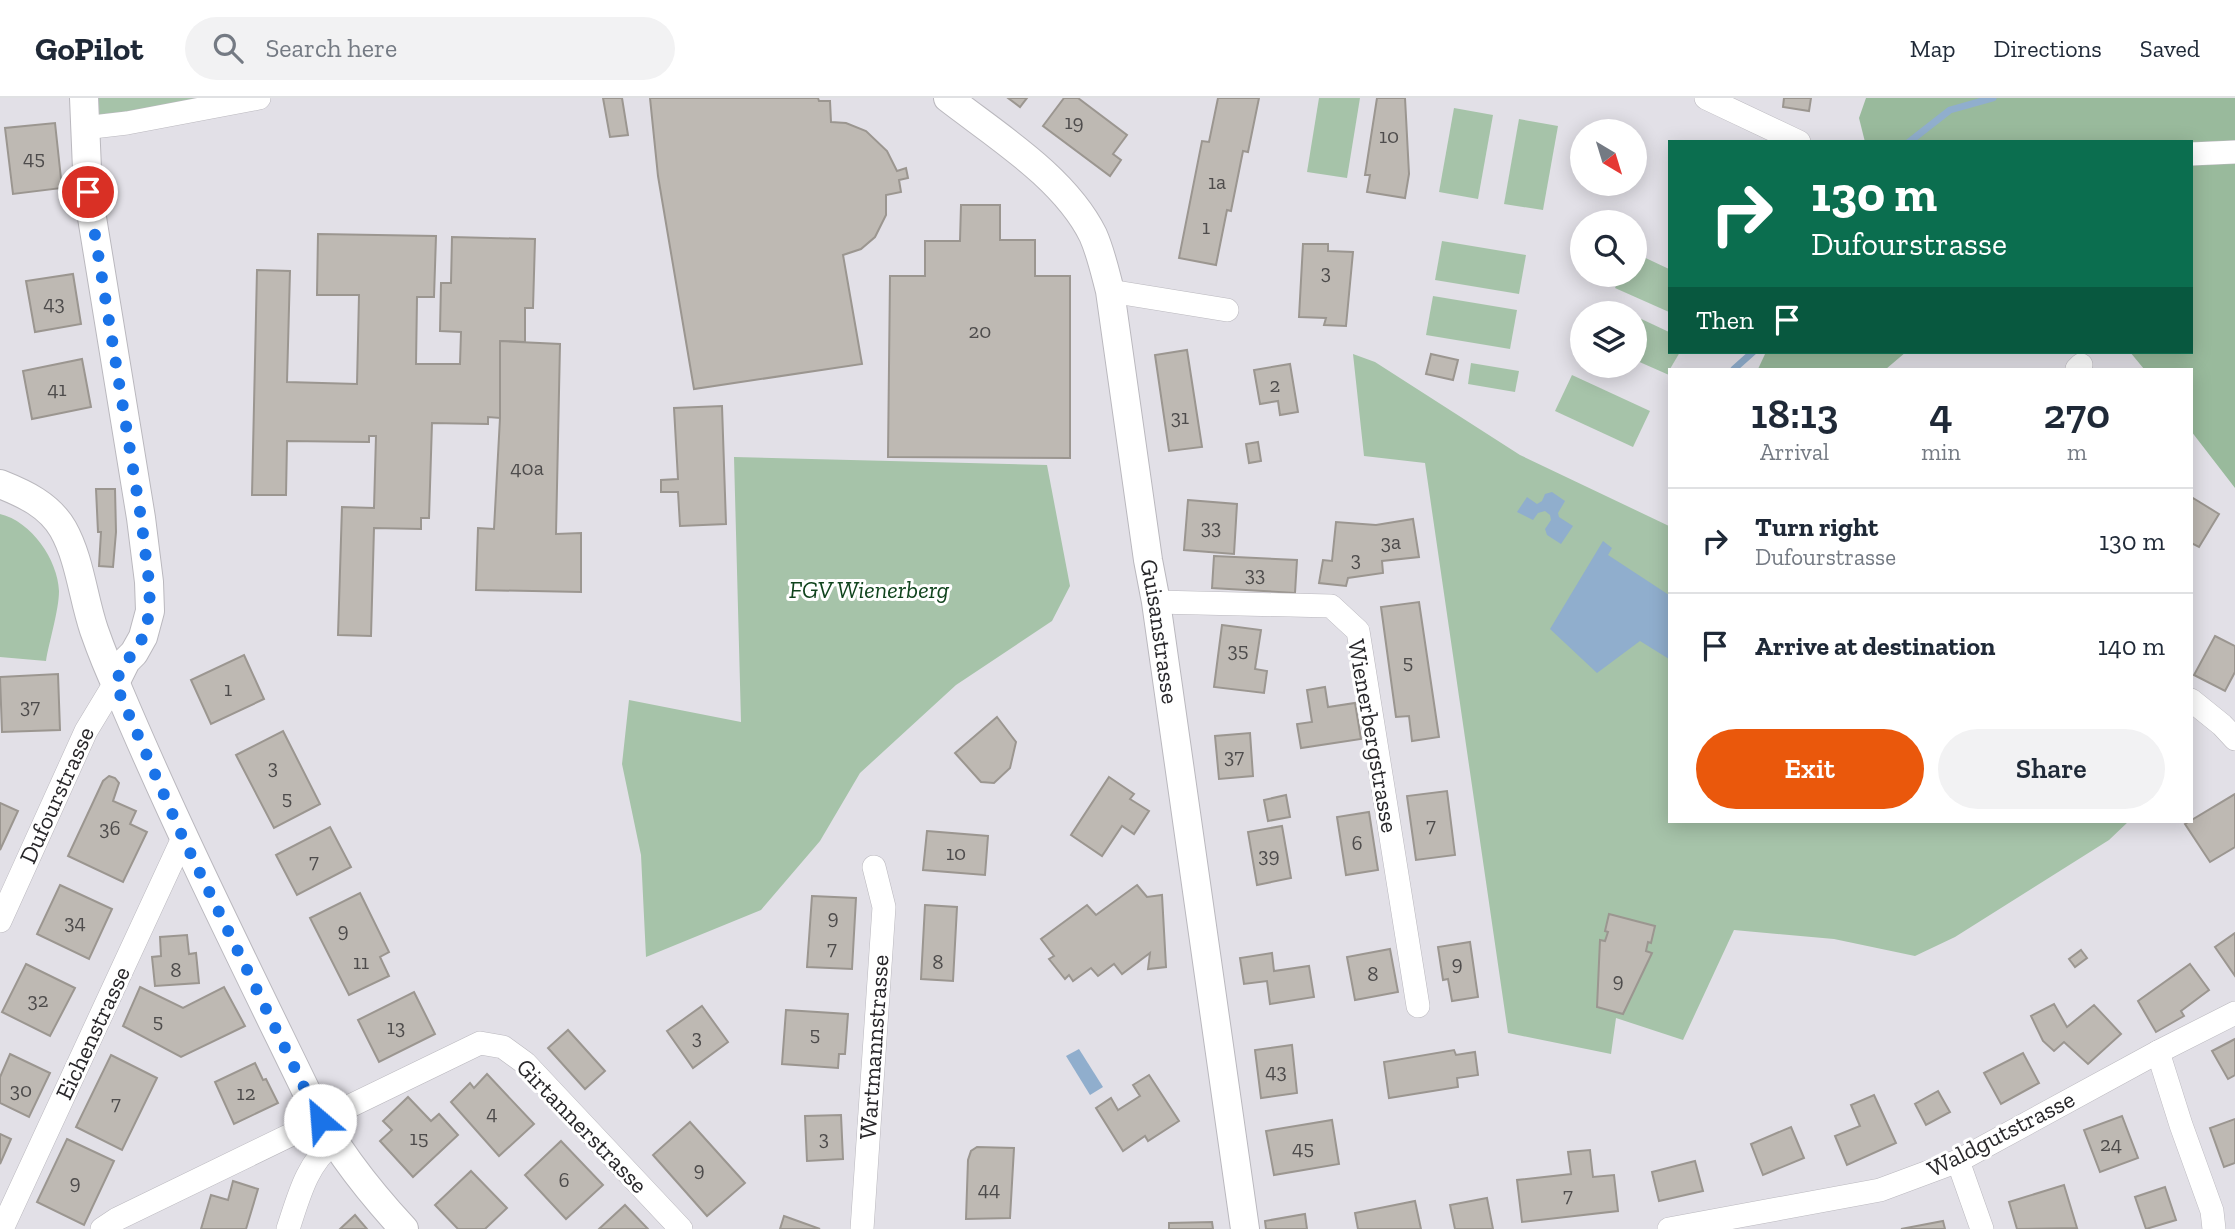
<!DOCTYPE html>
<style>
body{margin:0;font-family:"Zilla Slab",serif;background:#f2f2f3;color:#1f2937;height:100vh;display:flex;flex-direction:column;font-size:26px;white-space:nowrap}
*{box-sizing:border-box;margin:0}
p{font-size:23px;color:#747a83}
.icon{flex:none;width:38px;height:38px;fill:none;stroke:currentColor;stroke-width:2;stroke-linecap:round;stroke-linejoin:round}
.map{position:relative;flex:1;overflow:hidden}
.side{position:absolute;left:1668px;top:270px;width:525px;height:455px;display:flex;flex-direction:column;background:#fff;border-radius:0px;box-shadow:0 4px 18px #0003}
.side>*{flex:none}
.guide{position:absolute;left:1668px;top:42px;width:525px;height:214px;border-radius:0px;box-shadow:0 4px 18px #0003;background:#0b6e4f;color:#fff;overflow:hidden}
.needle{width:46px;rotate:142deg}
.buttons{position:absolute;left:1570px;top:21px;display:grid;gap:14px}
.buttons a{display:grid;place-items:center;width:77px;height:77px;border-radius:50%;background:#fff;box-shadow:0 4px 18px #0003;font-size:35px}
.pin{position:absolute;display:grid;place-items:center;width:60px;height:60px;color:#fff;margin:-30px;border:4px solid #fff;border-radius:50%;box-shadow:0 2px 7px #0007}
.me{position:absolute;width:77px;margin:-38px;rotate:333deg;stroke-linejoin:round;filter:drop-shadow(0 0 5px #0008)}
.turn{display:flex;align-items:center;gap:24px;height:147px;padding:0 28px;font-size:32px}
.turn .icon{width:91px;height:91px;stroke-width:2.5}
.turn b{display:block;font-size:49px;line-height:60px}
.then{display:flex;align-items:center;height:66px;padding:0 28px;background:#0003;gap:14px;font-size:26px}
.eta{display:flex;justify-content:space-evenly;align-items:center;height:119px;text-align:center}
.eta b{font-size:42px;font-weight:600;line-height:49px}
.primary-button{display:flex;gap:14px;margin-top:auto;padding:14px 28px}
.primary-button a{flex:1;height:80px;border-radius:42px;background:#ea580c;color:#fff;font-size:28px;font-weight:600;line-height:80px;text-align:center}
.primary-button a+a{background:#f2f2f3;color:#1f2937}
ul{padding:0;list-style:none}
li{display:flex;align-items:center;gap:21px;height:105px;padding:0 28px;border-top:2px solid #e0e1e3}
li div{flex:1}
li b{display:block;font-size:26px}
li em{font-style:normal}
header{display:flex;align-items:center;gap:42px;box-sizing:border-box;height:98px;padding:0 35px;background:#fff;border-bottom:2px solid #e0e1e3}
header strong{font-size:33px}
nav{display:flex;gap:38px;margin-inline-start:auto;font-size:24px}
.search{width:490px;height:63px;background:#f2f2f3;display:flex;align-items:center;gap:18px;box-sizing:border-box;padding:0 24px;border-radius:38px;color:#747a83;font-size:26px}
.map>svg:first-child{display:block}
.green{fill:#a6c3a9}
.forest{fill:#99ba9c}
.water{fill:#90aecd}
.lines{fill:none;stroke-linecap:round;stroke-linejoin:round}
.stream{stroke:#90aecd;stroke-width:7}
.building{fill:#beb9b3;stroke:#9b9690;stroke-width:2}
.minor-casing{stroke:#bab8be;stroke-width:24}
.tertiary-casing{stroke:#bab8be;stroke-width:30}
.minor{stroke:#fff;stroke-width:23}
.tertiary{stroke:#fff;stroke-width:28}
.route{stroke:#1a73e8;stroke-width:12;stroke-dasharray:0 21.6}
.labels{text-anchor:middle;stroke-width:6;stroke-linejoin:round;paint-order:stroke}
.number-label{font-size:21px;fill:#4e4c4c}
.park-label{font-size:24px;font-style:italic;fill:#10441d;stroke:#fff}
.street-label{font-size:24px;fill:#28272a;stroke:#fff}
</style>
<header>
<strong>GoPilot</strong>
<div class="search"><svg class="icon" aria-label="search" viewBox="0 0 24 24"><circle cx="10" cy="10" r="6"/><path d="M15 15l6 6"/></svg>Search here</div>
<nav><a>Map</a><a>Directions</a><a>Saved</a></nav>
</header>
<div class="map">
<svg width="2235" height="1131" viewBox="0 0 2235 1131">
<rect width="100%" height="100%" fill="#e2e0e7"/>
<g class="green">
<polygon points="87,0 256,0 84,30"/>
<polygon points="1319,0 1360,0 1347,80 1307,74"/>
<polygon points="1454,10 1493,17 1478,101 1439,94"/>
<polygon points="1519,21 1558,28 1543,112 1504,106"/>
<polygon points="1442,143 1526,157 1519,196 1435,182"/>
<polygon points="1635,155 1669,171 1669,214 1615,190 1621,177 1634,177"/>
<polygon points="1433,198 1517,212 1510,251 1426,237"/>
<polygon points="1635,218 1669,234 1670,254 1680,254 1670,271 1669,277 1635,262"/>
<polygon points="1353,256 1375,264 1520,357 1669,428 1670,723 2129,723 2109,742 1955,839 1915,858 1834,841 1734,832 1683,942 1616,920 1611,956 1508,935 1425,365 1364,358"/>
<polygon points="1471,265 1519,273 1515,294 1468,286"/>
<polygon points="1572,277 1650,313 1633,349 1555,313"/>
<polygon points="734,359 1047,367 1070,488 1052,523 956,587 860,675 820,743 761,812 646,859 641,757 622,666 629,602 741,624"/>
<path d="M0 416C31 423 58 462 59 493 59 512 49 544 46 563L0 559Z"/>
</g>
<g class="forest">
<polygon points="1866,0 2235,0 2235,43 2191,47 2191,44 1865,44 1859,20"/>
<polygon points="2235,60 2235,390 2191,333 2191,271 2144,271 2130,254 2191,254 2191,63"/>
<polygon points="1766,254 1906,254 1886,271 1758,271"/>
</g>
<g class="water">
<polygon points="1552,394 1565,403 1558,415 1559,419 1573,428 1561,446 1547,437 1545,431 1551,422 1550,417 1545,413 1538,415 1533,422 1517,414 1527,399 1537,406 1542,403 1545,396"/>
<polygon points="1603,443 1612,450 1608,457 1669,497 1669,561 1640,543 1597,575 1550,531"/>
<polygon points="1079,951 1103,989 1090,997 1066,958"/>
</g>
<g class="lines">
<g class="stream">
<polyline points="1909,44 1950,12 1993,0"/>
<polyline points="1734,271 1753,254"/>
</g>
</g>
<g class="building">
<polygon points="603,0 622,0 628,37 610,39"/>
<polygon points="650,0 818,0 819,3 830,3 831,24 846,25 866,33 887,53 897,73 906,70 908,80 899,82 901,94 886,97 886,117 875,139 861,151 843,157 862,266 694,291 658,78"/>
<polygon points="1008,0 1027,0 1020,9"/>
<polygon points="1064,0 1078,0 1127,37 1113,56 1121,62 1110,78 1043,28"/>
<polygon points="1218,0 1259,0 1248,54 1243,53 1231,113 1227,112 1216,167 1179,160 1202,43 1209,44"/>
<polygon points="1377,0 1405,0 1409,76 1405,100 1367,94 1370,77 1365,77"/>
<polygon points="1784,0 1811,0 1809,13 1783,9"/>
<polygon points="55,25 62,90 13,96 5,30"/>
<polygon points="961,107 1000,107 1000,142 1035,142 1035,178 1070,178 1070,360 888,359 890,178 925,178 925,143 960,143"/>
<polygon points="318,136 436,138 434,199 417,199 416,266 460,266 461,234 440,233 441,185 451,185 452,139 535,141 533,210 525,210 525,244 500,243 500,320 488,319 488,326 432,325 429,420 421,420 421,431 374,430 371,538 338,537 342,409 374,410 376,338 369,338 369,344 287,343 286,397 252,397 257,172 290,173 287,284 357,286 359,197 317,197"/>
<polygon points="1303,146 1328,146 1328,153 1353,154 1346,228 1324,227 1326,220 1299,219"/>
<polygon points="73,176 81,226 35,234 26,183"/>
<polygon points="500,243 560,246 556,436 581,435 581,494 476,492 478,430 494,431 500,320"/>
<polygon points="1187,252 1202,349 1169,353 1155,257"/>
<polygon points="1431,256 1458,262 1453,282 1426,276"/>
<polygon points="82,261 91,309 32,321 23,273"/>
<polygon points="1290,266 1298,314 1280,317 1278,303 1260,306 1254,272"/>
<polygon points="722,308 726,426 680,428 678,394 661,394 661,382 678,381 674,310"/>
<polygon points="1258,344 1261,363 1249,365 1246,346"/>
<polygon points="96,391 115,391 116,434 113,469 99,468 101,434 98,434"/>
<polygon points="2193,400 2219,416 2199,449 2191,445 2191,404"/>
<polygon points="1188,402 1237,406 1234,456 1184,452"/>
<polygon points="1413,421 1419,459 1382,463 1383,475 1348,480 1346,488 1319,485 1323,462 1332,463 1336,424 1376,427"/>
<polygon points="1214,458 1297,462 1295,495 1212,490"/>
<polygon points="1419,504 1439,639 1412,643 1409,618 1396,619 1381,509"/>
<polygon points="1222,527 1261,532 1255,571 1267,573 1264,595 1214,589"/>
<polygon points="2215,538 2235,548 2235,574 2225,593 2194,577"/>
<polygon points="244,557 264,601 211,626 191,582"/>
<polygon points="58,576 60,632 2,634 0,579"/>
<polygon points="1325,589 1328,609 1355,605 1361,641 1301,650 1297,626 1312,624 1307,592"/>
<polygon points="997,619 1016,644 1010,670 994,685 981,684 955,655"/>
<polygon points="283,633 320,706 274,730 236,657"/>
<polygon points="1250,635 1253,678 1219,681 1215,638"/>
<polygon points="109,678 115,680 119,685 113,703 136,713 130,726 147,734 123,784 68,758 103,683"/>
<polygon points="1109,679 1134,696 1130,701 1149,713 1134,736 1122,728 1102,758 1071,737"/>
<polygon points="1447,693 1455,757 1416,762 1407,698"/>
<polygon points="2235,696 2235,749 2210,764 2185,726"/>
<polygon points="1286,697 1290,719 1268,723 1264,702"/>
<polygon points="0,705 18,713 0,752"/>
<polygon points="1369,714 1378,772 1346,777 1337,719"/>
<polygon points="1282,728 1291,780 1257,787 1248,734"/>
<polygon points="330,729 351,769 297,797 276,757"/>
<polygon points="927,733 988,738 985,777 923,772"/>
<polygon points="60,787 112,811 89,861 37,836"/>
<polygon points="1137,787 1147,799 1162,797 1166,869 1148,871 1150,855 1122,876 1114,866 1098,878 1091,870 1073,883 1069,877 1065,881 1049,861 1054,858 1041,841 1087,807 1096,817"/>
<polygon points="360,795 389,854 380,859 389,878 349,897 310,820"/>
<polygon points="812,798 856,800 852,871 807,869"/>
<polygon points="925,807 957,809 953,883 921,881"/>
<polygon points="1609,816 1655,828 1651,845 1648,844 1646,853 1652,855 1623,916 1597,909 1600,842 1605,843 1608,834 1605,833"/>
<polygon points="2235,835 2235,878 2215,849"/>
<polygon points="187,837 189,856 196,855 199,885 155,888 152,859 161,858 160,839"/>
<polygon points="1470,844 1478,899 1452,903 1448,881 1443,882 1438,849"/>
<polygon points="1390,851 1398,894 1355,902 1347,859"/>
<polygon points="2081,852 2087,860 2075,869 2069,861"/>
<polygon points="1272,855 1274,873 1309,868 1314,899 1270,906 1267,883 1244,886 1240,860"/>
<polygon points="26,866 75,890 50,938 2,914"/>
<polygon points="2190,866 2209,892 2181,913 2184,918 2156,934 2138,903"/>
<polygon points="140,889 183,910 224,889 245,928 181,959 123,928"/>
<polygon points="414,894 435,936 379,964 358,922"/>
<polygon points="2054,906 2067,929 2094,907 2121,936 2088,966 2064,944 2054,953 2043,943 2031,918"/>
<polygon points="702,908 728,944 693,970 667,933"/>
<polygon points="786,912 848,916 845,956 839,956 838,970 782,966"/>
<polygon points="568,932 605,973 585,991 548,950"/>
<polygon points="2235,941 2235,977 2228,981 2212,953"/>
<polygon points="1292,947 1297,995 1261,1000 1255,952"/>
<polygon points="1454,952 1456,957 1475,954 1478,977 1457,980 1458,989 1389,1000 1384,964"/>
<polygon points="2023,955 2039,985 2001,1006 1984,975"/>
<polygon points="10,956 50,975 29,1019 0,1005 0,979"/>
<polygon points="111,957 157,980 122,1052 76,1029"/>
<polygon points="255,965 263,982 266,981 278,1005 234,1026 215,984"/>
<polygon points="487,976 534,1026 499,1058 451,1004 470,985 474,990"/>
<polygon points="1149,977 1179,1023 1148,1043 1145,1038 1123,1053 1096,1010 1111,1000 1118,1012 1140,998 1133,987"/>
<polygon points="1938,993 1950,1014 1926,1027 1915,1006"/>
<polygon points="1874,997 1896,1045 1847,1067 1835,1038 1860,1028 1851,1007"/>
<polygon points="408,999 431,1023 439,1016 458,1037 413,1079 380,1043 392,1032 383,1023"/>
<polygon points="841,1017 843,1061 807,1063 805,1018"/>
<polygon points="2122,1018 2138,1060 2100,1074 2084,1032"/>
<polygon points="2235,1021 2235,1065 2224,1069 2210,1030"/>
<polygon points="1332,1022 1339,1066 1274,1077 1266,1033"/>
<polygon points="690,1024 745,1085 707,1118 653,1057"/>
<polygon points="1791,1029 1804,1060 1763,1077 1751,1046"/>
<polygon points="0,1036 11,1041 0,1066"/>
<polygon points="67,1041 114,1063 84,1127 37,1104"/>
<polygon points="561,1043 603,1087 566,1121 525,1077"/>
<polygon points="977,1049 1014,1050 1010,1120 966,1121 968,1062 971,1053"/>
<polygon points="1590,1052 1593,1079 1614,1077 1618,1113 1522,1124 1517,1082 1571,1076 1568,1054"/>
<polygon points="1695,1063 1703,1093 1659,1103 1652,1074"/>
<polygon points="471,1073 507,1110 485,1131 458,1131 435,1107"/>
<polygon points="233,1083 258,1091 246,1131 201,1131 211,1097 228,1102"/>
<polygon points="2064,1087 2077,1130 2017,1131 2009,1104"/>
<polygon points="2165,1089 2176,1122 2146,1131 2135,1099"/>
<polygon points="1487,1100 1493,1131 1455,1131 1450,1107"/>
<polygon points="1415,1103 1421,1131 1358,1131 1355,1115"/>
<polygon points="625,1107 648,1131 599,1131"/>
<polygon points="1305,1116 1307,1131 1266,1131 1265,1123"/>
<polygon points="355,1117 367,1131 340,1131"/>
<polygon points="784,1118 820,1131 780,1131"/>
<polygon points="1943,1123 1945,1131 1901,1131"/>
<polygon points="1212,1124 1213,1131 1169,1131 1169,1125"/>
</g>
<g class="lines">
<defs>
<g id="minor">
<polyline points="1706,0 1799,44"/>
<polyline points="84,30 127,25 259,0"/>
<polyline points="2191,56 2235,54"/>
<polyline points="1110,193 1227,212"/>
<polyline points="2077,271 2081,267"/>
<polyline points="1156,504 1331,508 1358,533 1418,908"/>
<polyline points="2191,602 2222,627 2235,641"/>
<path id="s1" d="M0 823 86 633 115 585"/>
<polyline points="2158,954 2181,1027 2212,1113 2214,1131"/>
<polyline points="1958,1063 1982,1131"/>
<polyline points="2,1131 183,740"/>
<polyline points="102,1131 117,1121 480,945 503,949 525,965 681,1131"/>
<path d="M288 1131C299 1098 306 1067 334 1044"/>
<polyline points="862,1131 884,809 874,769"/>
<polyline points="1669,1131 1880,1092 1958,1063 2158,954 2235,915"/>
</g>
<g id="tertiary">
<polyline points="84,0 88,95 141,420 149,484 150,513 143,539 134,555 126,563 115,585"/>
<path id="s2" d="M948 0C997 38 1065 80 1093 137 1101 155 1105 174 1110 193L1148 462 1156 504 1245 1131"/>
<path d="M0 386C25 396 49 407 63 431 80 461 83 500 94 532 101 552 109 572 118 591 177 731 245 867 311 1003 335 1051 368 1092 404 1131"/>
</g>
</defs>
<use href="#minor" class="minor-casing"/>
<use href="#tertiary" class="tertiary-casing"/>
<use href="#minor" class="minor"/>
<use href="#tertiary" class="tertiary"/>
</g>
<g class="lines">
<polyline class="route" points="88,94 141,420 149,484 150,513 143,539 134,555 126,563 115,585 183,740 320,1022"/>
</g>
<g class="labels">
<g class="number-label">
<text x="1074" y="31">19</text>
<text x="1389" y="45">10</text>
<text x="34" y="67">45</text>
<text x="1217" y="91">1a</text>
<text x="1206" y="136">1</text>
<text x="1326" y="181">3</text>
<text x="54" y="212">43</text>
<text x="980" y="240">20</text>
<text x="1275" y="294">2</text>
<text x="57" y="298">41</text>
<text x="1180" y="326">31</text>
<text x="527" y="377">40a</text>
<text x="1211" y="436">33</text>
<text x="1391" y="451">3a</text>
<text x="1356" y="468">3</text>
<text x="1255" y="483">33</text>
<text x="1238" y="559">35</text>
<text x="1408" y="571">5</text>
<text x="228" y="598">1</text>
<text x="30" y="615">37</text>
<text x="1234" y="665">37</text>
<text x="273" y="676">3</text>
<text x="287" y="707">5</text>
<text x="1431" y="734">7</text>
<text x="110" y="737">36</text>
<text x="1357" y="752">6</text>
<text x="956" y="762">10</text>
<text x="1269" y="764">39</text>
<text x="314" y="770">7</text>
<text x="833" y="826">9</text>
<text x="75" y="831">34</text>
<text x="343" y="839">9</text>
<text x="832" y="857">7</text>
<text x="361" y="871">11</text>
<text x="938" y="871">8</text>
<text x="1457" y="872">9</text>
<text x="176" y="879">8</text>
<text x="1373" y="883">8</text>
<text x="1618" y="889">9</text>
<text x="38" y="909">32</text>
<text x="158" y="930">5</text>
<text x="396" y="936">13</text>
<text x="815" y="943">5</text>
<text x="697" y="946">3</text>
<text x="1276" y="980">43</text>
<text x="21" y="999">30</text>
<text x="246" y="1002">12</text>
<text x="116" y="1012">7</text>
<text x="492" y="1022">4</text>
<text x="419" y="1047">15</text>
<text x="824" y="1047">3</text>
<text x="2111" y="1053">24</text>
<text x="1303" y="1057">45</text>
<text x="699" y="1078">9</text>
<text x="564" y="1089">6</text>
<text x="75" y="1091">9</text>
<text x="989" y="1098">44</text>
<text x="1568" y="1104">7</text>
</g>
<g class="park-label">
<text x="869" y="500">FGV Wienerberg</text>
</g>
<g class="street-label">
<text dy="8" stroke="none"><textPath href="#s2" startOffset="604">Guisanstrasse</textPath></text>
<text transform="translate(1373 638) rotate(80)" y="8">Wienerbergstrasse</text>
<text dy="8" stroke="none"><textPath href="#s1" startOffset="138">Dufourstrasse</textPath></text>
<text transform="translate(93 935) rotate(-65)" y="8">Eichenstrasse</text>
<text transform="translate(874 949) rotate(-86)" y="8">Wartmannstrasse</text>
<text transform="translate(582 1028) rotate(46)" y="8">Girtannerstrasse</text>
<text transform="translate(2001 1036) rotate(-27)" y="8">Waldgutstrasse</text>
</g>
</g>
</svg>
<div class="buttons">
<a><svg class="needle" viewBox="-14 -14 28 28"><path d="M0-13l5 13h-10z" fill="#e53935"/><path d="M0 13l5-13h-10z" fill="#747a83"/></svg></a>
<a><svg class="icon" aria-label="search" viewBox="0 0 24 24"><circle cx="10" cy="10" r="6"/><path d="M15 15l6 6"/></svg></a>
<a><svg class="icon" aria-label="layers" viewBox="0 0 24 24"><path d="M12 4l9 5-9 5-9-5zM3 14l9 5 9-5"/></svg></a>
</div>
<div class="pin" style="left:88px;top:94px;background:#d93025"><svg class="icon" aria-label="arrive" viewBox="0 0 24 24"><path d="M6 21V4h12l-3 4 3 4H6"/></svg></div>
<svg class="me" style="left:320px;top:1022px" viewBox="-20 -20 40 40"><circle r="19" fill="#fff"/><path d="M0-13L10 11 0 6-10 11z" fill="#1a73e8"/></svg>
<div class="guide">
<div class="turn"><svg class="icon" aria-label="right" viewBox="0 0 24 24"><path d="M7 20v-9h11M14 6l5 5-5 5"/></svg><div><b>130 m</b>Dufourstrasse</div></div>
<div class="then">Then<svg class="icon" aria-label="arrive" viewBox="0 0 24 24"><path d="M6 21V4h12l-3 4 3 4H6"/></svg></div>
</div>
<section class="side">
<div class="eta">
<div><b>18:13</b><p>Arrival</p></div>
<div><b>4</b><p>min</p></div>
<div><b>270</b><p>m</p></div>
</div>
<ul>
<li><svg class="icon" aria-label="right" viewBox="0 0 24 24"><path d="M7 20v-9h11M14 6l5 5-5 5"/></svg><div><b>Turn right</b><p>Dufourstrasse</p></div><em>130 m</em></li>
<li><svg class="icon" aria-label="arrive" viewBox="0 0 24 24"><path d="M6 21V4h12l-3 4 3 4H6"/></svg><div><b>Arrive at destination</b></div><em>140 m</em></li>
</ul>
<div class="primary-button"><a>Exit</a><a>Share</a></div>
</section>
</div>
